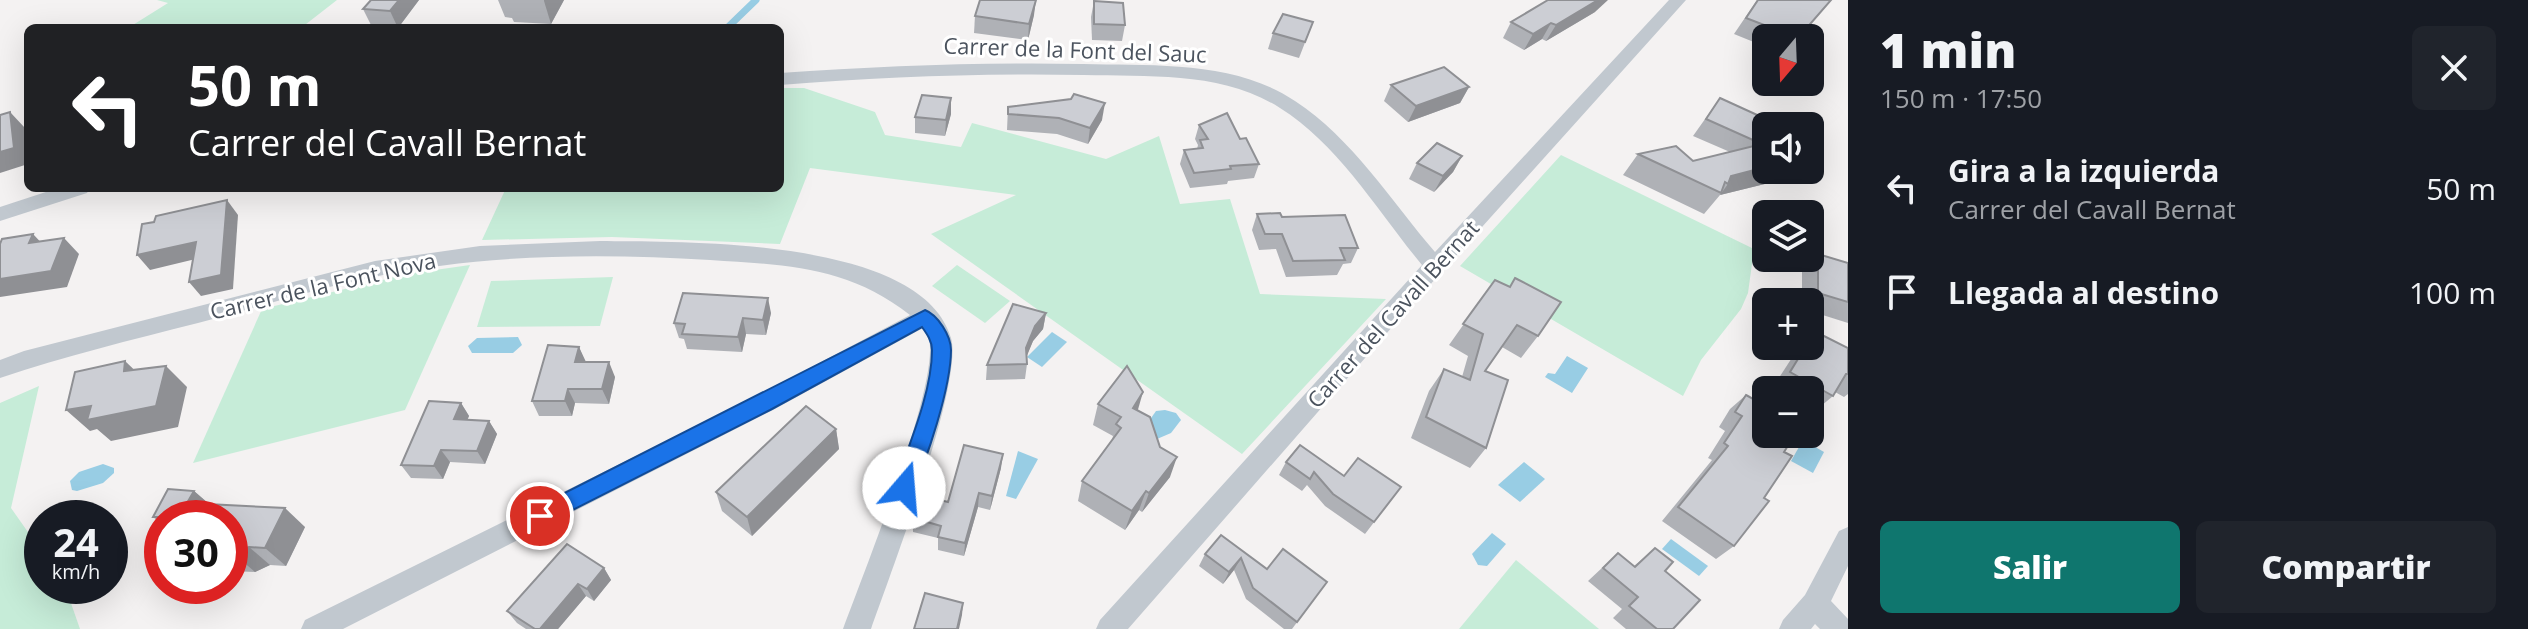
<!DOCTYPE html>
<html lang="es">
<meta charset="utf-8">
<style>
body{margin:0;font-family:"Open Sans",sans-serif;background:#20242c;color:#f1f3f6;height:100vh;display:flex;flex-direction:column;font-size:30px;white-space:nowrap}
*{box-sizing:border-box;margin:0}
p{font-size:26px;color:#9ea1a6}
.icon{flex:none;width:44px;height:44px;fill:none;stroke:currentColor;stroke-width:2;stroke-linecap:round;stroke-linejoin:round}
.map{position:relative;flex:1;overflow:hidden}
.side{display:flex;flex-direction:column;background:#171b24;width:680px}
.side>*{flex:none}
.guide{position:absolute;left:24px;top:24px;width:760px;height:168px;border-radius:12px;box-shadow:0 8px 32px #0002;background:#202124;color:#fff;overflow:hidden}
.needle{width:52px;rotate:199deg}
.tools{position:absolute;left:1752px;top:24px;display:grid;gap:16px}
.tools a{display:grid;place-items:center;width:72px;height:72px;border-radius:12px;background:#171b24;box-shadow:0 8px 32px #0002;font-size:40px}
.speed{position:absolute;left:24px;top:500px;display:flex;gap:16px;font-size:40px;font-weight:700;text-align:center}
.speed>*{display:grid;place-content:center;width:104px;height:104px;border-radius:50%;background:#171b24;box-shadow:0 8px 32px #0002;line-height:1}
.speed small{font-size:20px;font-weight:400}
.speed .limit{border:12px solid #d22;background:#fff;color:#111}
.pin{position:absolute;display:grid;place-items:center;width:68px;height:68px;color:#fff;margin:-34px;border:4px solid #fff;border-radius:50%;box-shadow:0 2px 8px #0007}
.me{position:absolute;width:88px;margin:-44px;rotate:18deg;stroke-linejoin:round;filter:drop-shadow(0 0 6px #0008)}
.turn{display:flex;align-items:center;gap:28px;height:168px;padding:0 32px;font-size:36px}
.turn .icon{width:104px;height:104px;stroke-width:2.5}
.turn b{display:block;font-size:56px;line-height:68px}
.round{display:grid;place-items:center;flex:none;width:84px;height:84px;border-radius:12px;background:#20242c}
.summary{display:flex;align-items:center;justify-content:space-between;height:136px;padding:0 32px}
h1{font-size:48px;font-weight:800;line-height:60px}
.button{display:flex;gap:16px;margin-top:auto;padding:16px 32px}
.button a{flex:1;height:92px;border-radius:12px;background:#0f766e;color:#fff;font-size:32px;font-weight:800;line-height:92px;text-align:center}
.button a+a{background:#20242c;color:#f1f3f6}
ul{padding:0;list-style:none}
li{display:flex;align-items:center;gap:24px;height:104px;padding:0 32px}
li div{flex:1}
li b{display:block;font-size:30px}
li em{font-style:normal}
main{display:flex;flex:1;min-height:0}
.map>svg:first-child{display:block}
.green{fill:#c6ecd8}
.water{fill:#98cde4}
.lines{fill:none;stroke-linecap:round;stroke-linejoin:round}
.stream{stroke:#98cde4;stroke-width:7}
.minor{fill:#c1c8cf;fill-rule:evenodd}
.wall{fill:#afb1b6}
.shaded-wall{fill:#8f9094}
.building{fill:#ccced4;stroke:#8f9094;stroke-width:2}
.route{fill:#1a73e8;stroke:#114b97;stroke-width:2}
.labels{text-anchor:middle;stroke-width:6;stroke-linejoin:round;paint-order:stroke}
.street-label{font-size:22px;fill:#4b535e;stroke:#fff}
</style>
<main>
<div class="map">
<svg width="1848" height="629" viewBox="0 0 1848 629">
<rect width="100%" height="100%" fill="#f4f2f2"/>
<g class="green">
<polygon points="157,0 337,0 301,28 128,28 168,3"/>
<polygon points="780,88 804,88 875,112 885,135 961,147 972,123 1106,159 1159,136 1180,204 1230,199 1260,294 1386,299 1242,454 931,234 1016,195 810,168 780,244 612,237 482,240 506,188 780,188"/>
<polygon points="1561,155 1754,249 1748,293 1741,309 1701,360 1683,396 1460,266"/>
<polygon points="470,265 405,410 193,463 262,309 407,274"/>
<polygon points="957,265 1010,301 985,323 932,286"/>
<polygon points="613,277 600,326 477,327 491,281"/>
<polygon points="39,386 11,508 42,552 42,586 65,586 80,629 0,629 0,403"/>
<polygon points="1516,560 1599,629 1459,629"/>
</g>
<g class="water">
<polygon points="1052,332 1067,342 1042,367 1027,357"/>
<polygon points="518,337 522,345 513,353 472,353 468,346 477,338"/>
<polygon points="1567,356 1588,368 1572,393 1545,377 1548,373 1555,374"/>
<polygon points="1165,410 1176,413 1181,420 1171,433 1157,439 1149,421 1156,411"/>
<polygon points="1803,440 1824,452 1813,473 1791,461"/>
<polygon points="1018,451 1038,459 1016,499 1006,496"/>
<polygon points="1524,462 1545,479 1520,502 1498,485"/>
<polygon points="103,464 114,468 114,473 103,483 77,491 72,490 70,481 79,472"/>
<polygon points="1492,533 1506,544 1487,566 1478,565 1472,554"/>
<polygon points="1671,539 1708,566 1699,576 1662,549"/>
</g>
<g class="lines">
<polyline class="stream" points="727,28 756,0"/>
<g class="minor">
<path d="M1669 0H1686L1393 326 1128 629H1096L1100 620 1422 265C1379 213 1339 145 1280 108 1222 71 1150 77 1084 75 983 73 881 77 780 85V73C881 66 982 62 1083 64 1153 66 1234 60 1295 101 1352 138 1391 201 1435 252Z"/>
<polygon points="58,188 90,188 87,193 0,221 0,207"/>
<path d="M600 241C683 242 922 237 951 338 964 382 889 577 871 629H843C862 577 940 383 929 339 929 338 923 329 923 328L773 410 343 629H301L305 620 757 396 910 315C847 266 786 265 710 260 598 253 484 254 373 277 314 289 256 308 198 323 131 340 65 356 0 378V360L24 351 375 261 480 246Z"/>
<polygon points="1848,527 1848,566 1831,601 1848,619 1848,629 1820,629 1815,624 1811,629 1779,629 1783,620 1805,595 1839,531"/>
</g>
</g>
<g class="wall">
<polygon points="371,0 419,0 398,28 371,25 363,9"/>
<polygon points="498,0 564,0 551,24 514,22 512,18 505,17"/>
<polygon points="1757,0 1799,38 1766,38 1766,47 1734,34"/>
<polygon points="1094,1 1125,25 1122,41 1092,40 1091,17"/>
<polygon points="1595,12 1546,41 1542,39 1524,50 1503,38 1511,22"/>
<polygon points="1034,15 1028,40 974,33 975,16"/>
<polygon points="1313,22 1299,58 1268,49 1273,33"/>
<polygon points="1391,85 1469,87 1460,103 1408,122 1384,101"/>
<polygon points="951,98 951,114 945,136 915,133 915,117"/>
<polygon points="1720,98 1766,126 1766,170 1797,170 1789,178 1720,195 1704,214 1623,175 1638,154 1693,161 1730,152 1693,136"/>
<polygon points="1008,107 1102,120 1088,144 1057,134 1007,130"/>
<polygon points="1199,125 1240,139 1259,164 1254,178 1228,181 1227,184 1190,188 1180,164 1184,150 1197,149 1198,145 1195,139"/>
<polygon points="1462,156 1453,172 1434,192 1409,179 1417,163"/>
<polygon points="1257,214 1282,217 1358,248 1351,263 1343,264 1337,275 1286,277 1276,249 1259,250 1252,230"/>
<polygon points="1818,254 1848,263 1848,323 1810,311 1810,302 1802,302 1802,270"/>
<polygon points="1495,280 1538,336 1521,358 1502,347 1485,371 1486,448 1470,468 1411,438 1429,391 1444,369 1462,377 1468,356 1449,345"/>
<polygon points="771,313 766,335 746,334 742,352 687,349 684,339 679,338 674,323"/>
<polygon points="1046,313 1043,329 1033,341 1026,357 1027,364 1025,379 986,380 987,365"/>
<polygon points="1816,332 1848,348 1848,394 1844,397 1835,392 1833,396 1815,411 1810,408 1810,390 1778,390 1773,387 1799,347 1810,346 1810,337"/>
<polygon points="579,347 585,362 615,377 609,404 575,403 572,416 539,416 532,401"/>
<polygon points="1746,395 1784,452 1734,546 1716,559 1662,521 1712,460 1708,458 1725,431 1719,427 1730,409"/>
<polygon points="461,403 469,416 467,420 489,421 497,434 485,464 450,462 443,479 411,478 401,465"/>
<polygon points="1098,404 1138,410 1170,477 1142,512 1139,510 1125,530 1078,501 1082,481 1112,440 1113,436 1093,425"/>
<polygon points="836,429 839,449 752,536 722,511 716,492"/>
<polygon points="1286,462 1344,476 1401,487 1365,534 1325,506 1307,485 1302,491 1279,475"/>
<polygon points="1001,468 990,510 978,507 964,556 938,550 938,538 913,532 913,518 948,502"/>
<polygon points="194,491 209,504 305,527 286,566 270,565 255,572 230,571 230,518 162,518 162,547 152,539 159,522 153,517"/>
<polygon points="1221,535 1267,569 1327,582 1292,629 1284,629 1246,599 1234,570 1223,584 1199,566 1205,554"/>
<polygon points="1655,548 1665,571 1673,629 1626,629 1613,618 1622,609 1588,581 1618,553 1634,566"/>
<polygon points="604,568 611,580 594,601 586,596 558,629 526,629 517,623 507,611"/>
<polygon points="166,586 217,586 211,597 178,594"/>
</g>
<g class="shaded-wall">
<polygon points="399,0 419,0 398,28 390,11"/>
<polygon points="544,0 564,0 551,24 544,1"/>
<polygon points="1036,0 1034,15 1028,40 1029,24"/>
<polygon points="1598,0 1608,0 1595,12 1546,41 1556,25"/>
<polygon points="1551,23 1542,39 1524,50 1533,34"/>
<polygon points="1469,87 1460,103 1408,122 1416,106"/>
<polygon points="951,98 951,114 945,136 946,120"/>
<polygon points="1105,103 1102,120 1088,144 1090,128"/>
<polygon points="10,112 25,128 28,164 0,173 0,152"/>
<polygon points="1462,156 1453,172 1434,192 1443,176"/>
<polygon points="1766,167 1766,170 1797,170 1789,178 1720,195 1728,184 1731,176"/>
<polygon points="227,200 238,215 233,289 201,296 189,282"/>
<polygon points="33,234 48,250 29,243"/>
<polygon points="64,238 79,254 67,287 0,297 0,279"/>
<polygon points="196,242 208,256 150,270 137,255"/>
<polygon points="768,298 771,313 766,335 763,320"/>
<polygon points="1046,313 1043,329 1033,341 1024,363 1026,348 1035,326"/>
<polygon points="743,318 746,334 742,352 738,337"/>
<polygon points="579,347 586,362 575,362"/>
<polygon points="125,361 147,382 124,371"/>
<polygon points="609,362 615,377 609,404 602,389"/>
<polygon points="166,366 187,387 178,427 111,441 97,429 90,431 66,410 91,406"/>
<polygon points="568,389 575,403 572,416 565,401"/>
<polygon points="1143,392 1137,413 1133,408"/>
<polygon points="461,403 469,416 462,432 454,419"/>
<polygon points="489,421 497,434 485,464 477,451"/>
<polygon points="836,429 839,449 752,536 747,517"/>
<polygon points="441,450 450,462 443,479 434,466"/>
<polygon points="1003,454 1001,468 990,510 992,496"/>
<polygon points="1177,457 1170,477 1142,512 1149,493"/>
<polygon points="194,491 216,510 187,503"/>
<polygon points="1146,491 1139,510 1125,530 1132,511"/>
<polygon points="979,493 978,507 964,556 965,543"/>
<polygon points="285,508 305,527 286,566 265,548"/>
<polygon points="249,547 270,565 255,572 234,554"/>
<polygon points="1241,558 1234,570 1223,584 1229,572"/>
<polygon points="604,568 611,580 594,601 587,589"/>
<polygon points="578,584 586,596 558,629 540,629"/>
<polygon points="197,586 217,586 211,597"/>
<polygon points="963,603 962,615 959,629 957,629"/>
</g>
<g class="building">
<polygon points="371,0 399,0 390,11 363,9"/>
<polygon points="980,0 1036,0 1029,24 975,16"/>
<polygon points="1548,0 1598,0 1556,25 1551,23 1533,34 1511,22"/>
<polygon points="1758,0 1831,0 1798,38 1746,18"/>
<polygon points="1094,1 1123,3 1125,25 1094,24"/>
<polygon points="1283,14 1313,22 1305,42 1273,33"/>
<polygon points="1444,67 1469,87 1416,106 1391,85"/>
<polygon points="1074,94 1105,103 1090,128 1059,118 1008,114 1008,107 1071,99"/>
<polygon points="922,95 951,98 946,120 915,117"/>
<polygon points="1720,98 1777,124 1776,126 1766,126 1766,142 1764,145 1706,119"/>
<polygon points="10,112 14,148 0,152 0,115"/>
<polygon points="1227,113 1240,139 1246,138 1259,164 1230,166 1231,169 1194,173 1184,150 1203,148 1200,140 1208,139 1199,125"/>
<polygon points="1437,143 1462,156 1443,176 1417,163"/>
<polygon points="1766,143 1766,167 1731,176 1728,184 1725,182 1721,193 1638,154 1676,146 1693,161"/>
<polygon points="227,200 221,275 189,282 196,242 137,255 142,224 154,222 156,216"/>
<polygon points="1280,213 1282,217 1345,215 1358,248 1340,248 1345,260 1293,261 1282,234 1265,234 1257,214"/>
<polygon points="33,234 29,243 64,238 51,271 0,279 0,244 2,239"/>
<polygon points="1818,254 1848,263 1848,302 1818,293"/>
<polygon points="1515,278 1561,302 1538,336 1517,325 1485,371 1508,380 1486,448 1426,417 1444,369 1470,380 1483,334 1463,324 1495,280 1510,287"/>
<polygon points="683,293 768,298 763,320 743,318 738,337 682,334 685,324 674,323"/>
<polygon points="1013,304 1046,313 1035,326 1026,348 1027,364 987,365"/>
<polygon points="1816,332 1848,348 1848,374 1846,374 1833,396 1790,372 1806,346 1810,346 1810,341"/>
<polygon points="548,345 579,347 575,362 609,362 602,389 568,389 565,401 532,401"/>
<polygon points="125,361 124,371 166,366 156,406 87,420 91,406 66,410 75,372"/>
<polygon points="1127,366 1143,392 1133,408 1150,417 1160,447 1177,457 1149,493 1146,491 1132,511 1082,481 1121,428 1116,424 1121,417 1098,404"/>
<polygon points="1746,395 1766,406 1766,434 1791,434 1794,436 1784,452 1792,456 1764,498 1769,501 1734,546 1678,507 1728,446 1724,443 1742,416 1735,412"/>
<polygon points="429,401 461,403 454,419 489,421 477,451 441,450 434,466 401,465"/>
<polygon points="806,406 836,429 747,517 716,492"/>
<polygon points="964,445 1003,454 992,496 979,493 965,543 938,537 941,526 913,518 920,495 948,502"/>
<polygon points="1300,445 1344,476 1358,458 1401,487 1374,522 1333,494 1314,472 1310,479 1286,462"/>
<polygon points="168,489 194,491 187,503 285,508 265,548 249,547 234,554 230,554 230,518 162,518 162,540 152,539 161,517 153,517"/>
<polygon points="1221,535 1267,569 1283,549 1327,582 1297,622 1253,588 1241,558 1229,572 1205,554"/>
<polygon points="567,544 604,568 587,589 578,584 540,629 535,629 507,611"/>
<polygon points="1655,548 1673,562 1665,571 1700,600 1673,629 1657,629 1629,606 1638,597 1603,568 1618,553 1635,567"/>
<polygon points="162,561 162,577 153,576"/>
<polygon points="925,593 963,603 957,629 914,629"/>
</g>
<path class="route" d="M925 310C938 315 951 336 951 350 951 387 927 460 911 494L904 497 897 494 894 488C908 447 932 393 932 350 932 341 927 334 922 327L772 409 547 523 540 526 533 523 529 516 533 509Z"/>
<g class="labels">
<g class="street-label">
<text transform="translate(1075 50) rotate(2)" y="8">Carrer de la Font del Sauc</text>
<text transform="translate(323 286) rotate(-13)" y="8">Carrer de la Font Nova</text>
<text transform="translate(1393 314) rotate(-48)" y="8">Carrer del Cavall Bernat</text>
</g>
</g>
</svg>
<div class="tools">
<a><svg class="needle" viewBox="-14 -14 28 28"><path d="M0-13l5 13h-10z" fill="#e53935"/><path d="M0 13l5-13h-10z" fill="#9ea1a6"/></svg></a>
<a><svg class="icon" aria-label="sound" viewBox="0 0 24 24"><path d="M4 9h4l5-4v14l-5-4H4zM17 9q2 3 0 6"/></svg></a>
<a><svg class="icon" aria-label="layers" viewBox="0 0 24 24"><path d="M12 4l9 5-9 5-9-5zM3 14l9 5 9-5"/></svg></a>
<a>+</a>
<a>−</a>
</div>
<div class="speed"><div>24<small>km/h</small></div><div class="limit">30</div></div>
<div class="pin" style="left:540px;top:516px;background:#d93025"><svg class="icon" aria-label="arrive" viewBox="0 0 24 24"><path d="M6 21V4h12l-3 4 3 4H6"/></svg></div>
<svg class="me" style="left:904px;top:488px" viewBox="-20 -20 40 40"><circle r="19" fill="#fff"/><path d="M0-13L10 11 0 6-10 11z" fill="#1a73e8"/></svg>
<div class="guide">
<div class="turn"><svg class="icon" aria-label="left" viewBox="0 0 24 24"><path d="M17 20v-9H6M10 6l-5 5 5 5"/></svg><div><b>50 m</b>Carrer del Cavall Bernat</div></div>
</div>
</div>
<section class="side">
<div class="summary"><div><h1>1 min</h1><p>150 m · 17:50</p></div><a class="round"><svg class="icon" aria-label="close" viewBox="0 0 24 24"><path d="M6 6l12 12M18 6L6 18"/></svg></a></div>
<ul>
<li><svg class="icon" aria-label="left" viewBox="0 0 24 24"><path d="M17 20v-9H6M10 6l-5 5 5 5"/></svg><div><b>Gira a la izquierda</b><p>Carrer del Cavall Bernat</p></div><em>50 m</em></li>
<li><svg class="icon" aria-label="arrive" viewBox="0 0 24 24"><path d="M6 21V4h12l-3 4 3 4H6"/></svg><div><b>Llegada al destino</b></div><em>100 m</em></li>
</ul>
<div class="button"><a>Salir</a><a>Compartir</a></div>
</section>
</main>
